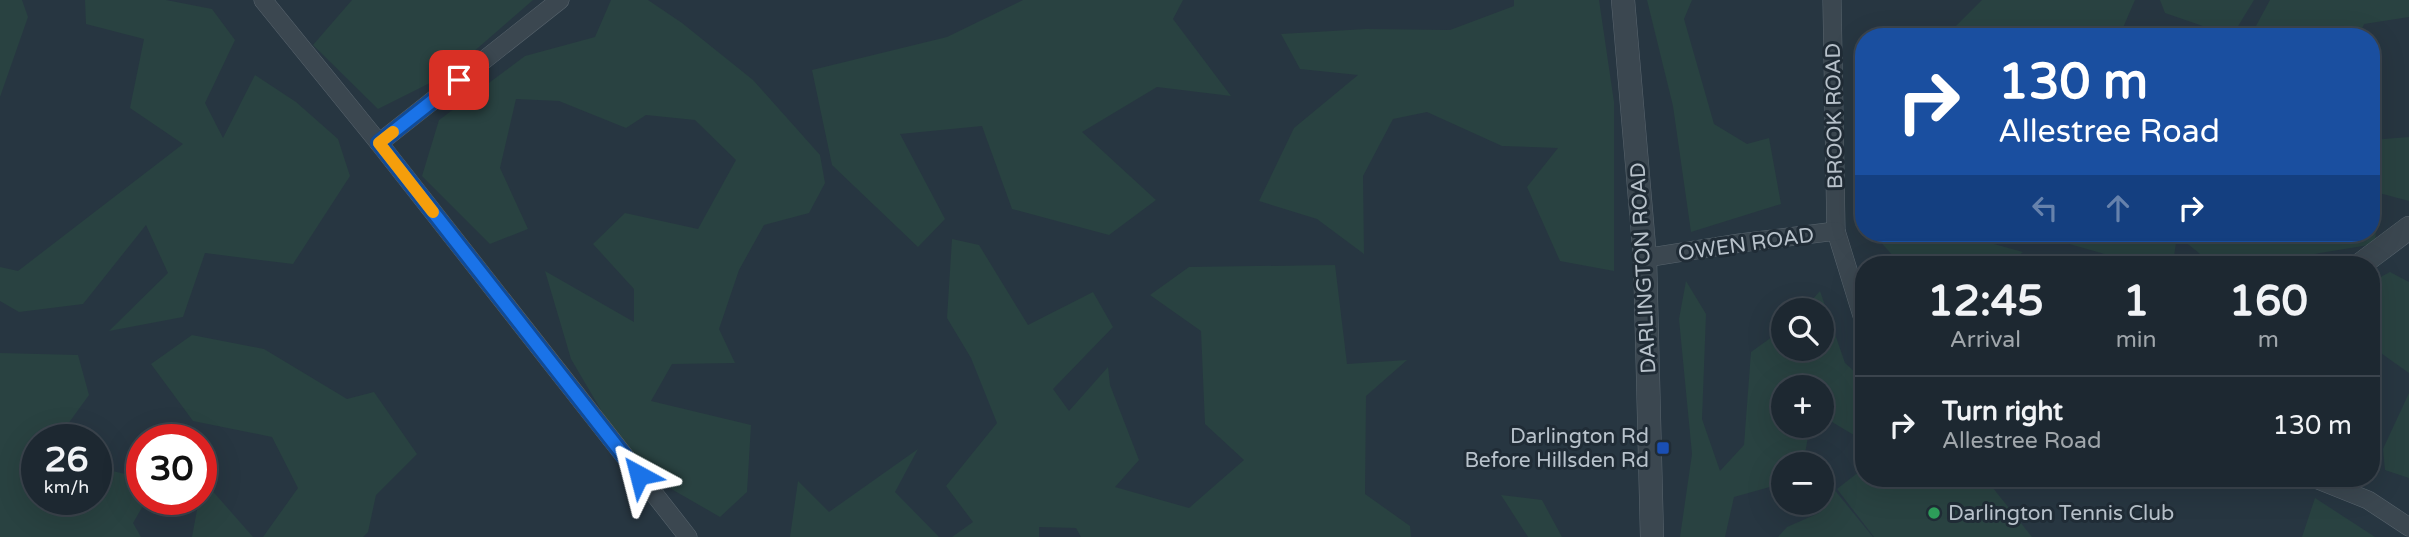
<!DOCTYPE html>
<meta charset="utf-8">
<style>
body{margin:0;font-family:"Varela Round",sans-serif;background:#2a343d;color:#f1f3f6;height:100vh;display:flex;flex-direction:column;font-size:26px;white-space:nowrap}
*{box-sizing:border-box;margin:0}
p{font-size:23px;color:#a0a6ab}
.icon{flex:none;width:38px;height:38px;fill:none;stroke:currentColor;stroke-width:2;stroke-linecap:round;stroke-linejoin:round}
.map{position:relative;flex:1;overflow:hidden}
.details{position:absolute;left:1855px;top:256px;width:525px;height:231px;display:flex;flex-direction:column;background:#1d2831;border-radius:28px;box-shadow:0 7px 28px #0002,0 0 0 2px #3b444d}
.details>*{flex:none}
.hud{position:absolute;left:1855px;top:28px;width:525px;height:214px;border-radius:28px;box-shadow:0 7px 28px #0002,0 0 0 2px #3b444d;background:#1a4fa0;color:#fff;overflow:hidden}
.tools{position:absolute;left:1771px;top:298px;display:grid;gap:14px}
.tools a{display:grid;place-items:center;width:63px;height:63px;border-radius:50%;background:#1d2831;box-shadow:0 7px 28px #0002,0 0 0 2px #3b444d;font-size:35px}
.speed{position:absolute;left:21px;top:424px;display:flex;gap:14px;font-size:35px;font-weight:700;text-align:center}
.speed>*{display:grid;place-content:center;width:91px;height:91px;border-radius:50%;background:#1d2831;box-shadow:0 7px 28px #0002,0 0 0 2px #3b444d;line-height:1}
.speed small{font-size:18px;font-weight:400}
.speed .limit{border:10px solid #d22;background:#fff;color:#111}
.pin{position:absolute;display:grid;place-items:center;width:60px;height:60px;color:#fff;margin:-30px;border-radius:14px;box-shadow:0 4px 10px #0006}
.me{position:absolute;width:77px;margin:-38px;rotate:322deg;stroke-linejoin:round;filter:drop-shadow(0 0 5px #0008)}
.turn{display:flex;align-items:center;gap:24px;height:147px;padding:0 28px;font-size:32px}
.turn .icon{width:91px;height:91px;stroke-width:2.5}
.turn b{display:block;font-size:49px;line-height:60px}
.lanes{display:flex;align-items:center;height:66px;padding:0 28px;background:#0003;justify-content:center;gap:35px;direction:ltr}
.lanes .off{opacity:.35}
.eta{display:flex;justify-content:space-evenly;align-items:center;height:119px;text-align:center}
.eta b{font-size:42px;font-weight:700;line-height:49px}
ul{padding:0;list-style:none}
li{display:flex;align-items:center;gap:21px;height:98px;padding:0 28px;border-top:2px solid #3b444d}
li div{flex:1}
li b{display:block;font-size:26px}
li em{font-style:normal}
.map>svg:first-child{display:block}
.green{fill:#294241}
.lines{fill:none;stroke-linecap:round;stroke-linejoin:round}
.minor-casing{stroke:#59656e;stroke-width:19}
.tertiary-casing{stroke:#59656e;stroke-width:24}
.minor{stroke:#3b4750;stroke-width:18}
.tertiary{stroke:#3b4750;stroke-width:23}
.route-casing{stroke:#114b97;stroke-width:18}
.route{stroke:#1a73e8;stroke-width:12}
.slow{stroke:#f59e0b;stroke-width:12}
.transit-dot{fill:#1a4fb4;stroke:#202c36;stroke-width:2.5}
.leisure-dot{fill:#2e9e5b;stroke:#202c36;stroke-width:2.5}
.labels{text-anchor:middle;stroke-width:6;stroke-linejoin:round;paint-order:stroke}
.street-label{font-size:21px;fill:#b8c2cb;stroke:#202c36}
.poi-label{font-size:21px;fill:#b8c2cb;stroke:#202c36;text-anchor:end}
</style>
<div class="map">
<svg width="2409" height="537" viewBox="0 0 2409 537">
<rect width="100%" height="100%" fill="#273641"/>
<g class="green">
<polygon points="0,0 22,0 28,17 0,97"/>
<polygon points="85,0 166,0 212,9 235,40 205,103 223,138 255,75 296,102 338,139 350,176 293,264 205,253 183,317 109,331 168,273 146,225 83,304 19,312 0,301 0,267 18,271 183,144 130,108 144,39 86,24"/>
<polygon points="352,0 533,0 448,74 378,109 313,45"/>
<polygon points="611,0 648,0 682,23 753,80 820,155 825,183 809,213 764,225 739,270 719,329 735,363 672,364 651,401 751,425 747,492 720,517 635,468 571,359 545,271 634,322 634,289 593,244 625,213 698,229 736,160 695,120 646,115 626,128 559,101 516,99 500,168 528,229 490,244 422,176 439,120 525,56 595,37"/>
<polygon points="1023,0 1183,0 1173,19 1231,96 1157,87 1082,132 1156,200 1109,235 1012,209 982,126 900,134 945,219 918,247 832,165 812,70 947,37"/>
<polygon points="1514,0 1599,0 1614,102 1614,271 1560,261 1527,187 1558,148 1502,146 1427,112 1393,119 1363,176 1364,254 1317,219 1259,201 1294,128 1358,75 1300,69 1281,34 1366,29 1450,30 1514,6"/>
<polygon points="1647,0 1692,0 1684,19 1714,124 1747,144 1769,138 1781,204 1691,232 1673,106"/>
<polygon points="1982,0 2135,0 2119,37 1945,37"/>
<polygon points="2160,0 2254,0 2232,36 2165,13"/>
<polygon points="2270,0 2409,0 2409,17 2364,24 2359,37 2250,37"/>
<polygon points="1864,109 1864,177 1855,125"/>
<polygon points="2409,137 2409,201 2379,193 2375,244 2314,254 2285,264 2256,264 2200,254 2177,235 2173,264 2120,264 2115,257 2066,243 2061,233 2371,233 2371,140"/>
<polygon points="1873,233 1954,233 2023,252 2008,264 1900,264"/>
<polygon points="952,239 979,245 1028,325 1093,292 1113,327 1053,389 1069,411 1108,367 1110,385 1139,460 1115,487 1189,508 1244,460 1205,424 1201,331 1150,295 1189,267 1335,265 1347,364 1407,360 1366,396 1365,494 1410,526 1411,537 1081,537 1076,528 1039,527 1039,537 952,537 973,522 946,486 997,423 971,358 947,318"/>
<polygon points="2390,272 2409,282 2409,373 2371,346 2371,282"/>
<polygon points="1686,281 1706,314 1702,419 1720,471 1744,445 1751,352 1783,329 1783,348 1822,348 1822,310 1803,310 1820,291 1845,363 1864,380 1864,441 1832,422 1822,412 1822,387 1783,387 1783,425 1810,425 1804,460 1800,464 1783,464 1783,479 1777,485 1734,497 1725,537 1680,537 1692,454 1679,319"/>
<polygon points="192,335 264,349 347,399 374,392 417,454 376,495 368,532 363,537 263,537 298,488 272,437 193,421 151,364"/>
<polygon points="0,353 78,355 89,395 57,439 37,439 37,499 96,499 96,467 142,478 142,499 147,499 133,523 141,537 0,537"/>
<polygon points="2409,393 2409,478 2385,470 2383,449"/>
<polygon points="918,449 895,492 939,537 790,537 798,481 829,512"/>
<polygon points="1864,468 1864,478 1985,478 2032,537 1874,537 1837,489"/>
<polygon points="1824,477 1873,537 1778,537 1787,527 1819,513"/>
<polygon points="202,479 253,537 192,537 199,499 201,499"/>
<polygon points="1501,495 1542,500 1562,537 1528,537"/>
<polygon points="2315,498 2375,537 2302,537"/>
</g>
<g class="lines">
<defs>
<g id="minor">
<polyline points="263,0 379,143 688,537"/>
<polyline points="1832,0 1836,231 1864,322"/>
<polyline points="379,143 560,0"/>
<polyline points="1645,258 1740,243 1836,231"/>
<polyline points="2313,478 2368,500 2409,527"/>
</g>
<g id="tertiary">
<polyline points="1623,0 1645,258 1652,537"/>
<polyline points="2361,264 2409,228"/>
</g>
</defs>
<use href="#minor" class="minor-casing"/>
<use href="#tertiary" class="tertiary-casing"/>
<use href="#minor" class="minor"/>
<use href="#tertiary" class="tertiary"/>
</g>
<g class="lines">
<defs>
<polyline id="route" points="459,80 379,143 639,475"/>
</defs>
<use href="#route" class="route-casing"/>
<use href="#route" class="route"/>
<polyline class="slow" points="393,132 379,143 433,212"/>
</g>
<rect class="transit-dot" x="1656" y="441" width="14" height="14" rx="3.5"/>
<circle class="leisure-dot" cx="1934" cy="513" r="7"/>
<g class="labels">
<g class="street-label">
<text transform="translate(1834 116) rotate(-91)" y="7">BROOK ROAD</text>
<text transform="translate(1746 244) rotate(-8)" y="7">OWEN ROAD</text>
<text transform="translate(1643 268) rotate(-93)" y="7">DARLINGTON ROAD</text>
</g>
<g class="poi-label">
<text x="1649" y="443">Darlington Rd<tspan x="1649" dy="24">Before Hillsden Rd</tspan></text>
<text x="1948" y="520" text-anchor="start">Darlington Tennis Club</text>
</g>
</g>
</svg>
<div class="tools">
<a><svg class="icon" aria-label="search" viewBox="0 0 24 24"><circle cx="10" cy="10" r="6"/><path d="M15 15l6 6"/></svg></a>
<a>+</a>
<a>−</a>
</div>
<div class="speed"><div>26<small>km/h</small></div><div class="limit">30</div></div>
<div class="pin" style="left:459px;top:80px;background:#d93025"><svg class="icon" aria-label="arrive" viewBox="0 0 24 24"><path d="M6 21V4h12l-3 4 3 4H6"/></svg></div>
<svg class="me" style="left:639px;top:475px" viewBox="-20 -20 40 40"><path d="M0-17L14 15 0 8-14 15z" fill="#1a73e8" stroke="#fff" stroke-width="4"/></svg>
<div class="hud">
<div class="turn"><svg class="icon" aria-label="right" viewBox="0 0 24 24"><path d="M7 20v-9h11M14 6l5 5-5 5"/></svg><div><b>130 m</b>Allestree Road</div></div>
<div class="lanes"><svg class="icon off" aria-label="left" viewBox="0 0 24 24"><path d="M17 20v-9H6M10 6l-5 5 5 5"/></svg><svg class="icon off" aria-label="ahead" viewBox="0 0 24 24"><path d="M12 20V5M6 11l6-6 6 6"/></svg><svg class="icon" aria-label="right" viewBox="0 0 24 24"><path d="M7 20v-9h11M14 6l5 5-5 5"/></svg></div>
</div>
<section class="details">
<div class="eta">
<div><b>12:45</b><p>Arrival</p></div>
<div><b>1</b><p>min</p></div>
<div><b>160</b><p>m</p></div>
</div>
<ul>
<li><svg class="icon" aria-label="right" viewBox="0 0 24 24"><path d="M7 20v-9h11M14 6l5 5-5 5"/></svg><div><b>Turn right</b><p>Allestree Road</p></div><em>130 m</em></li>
</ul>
</section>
</div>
